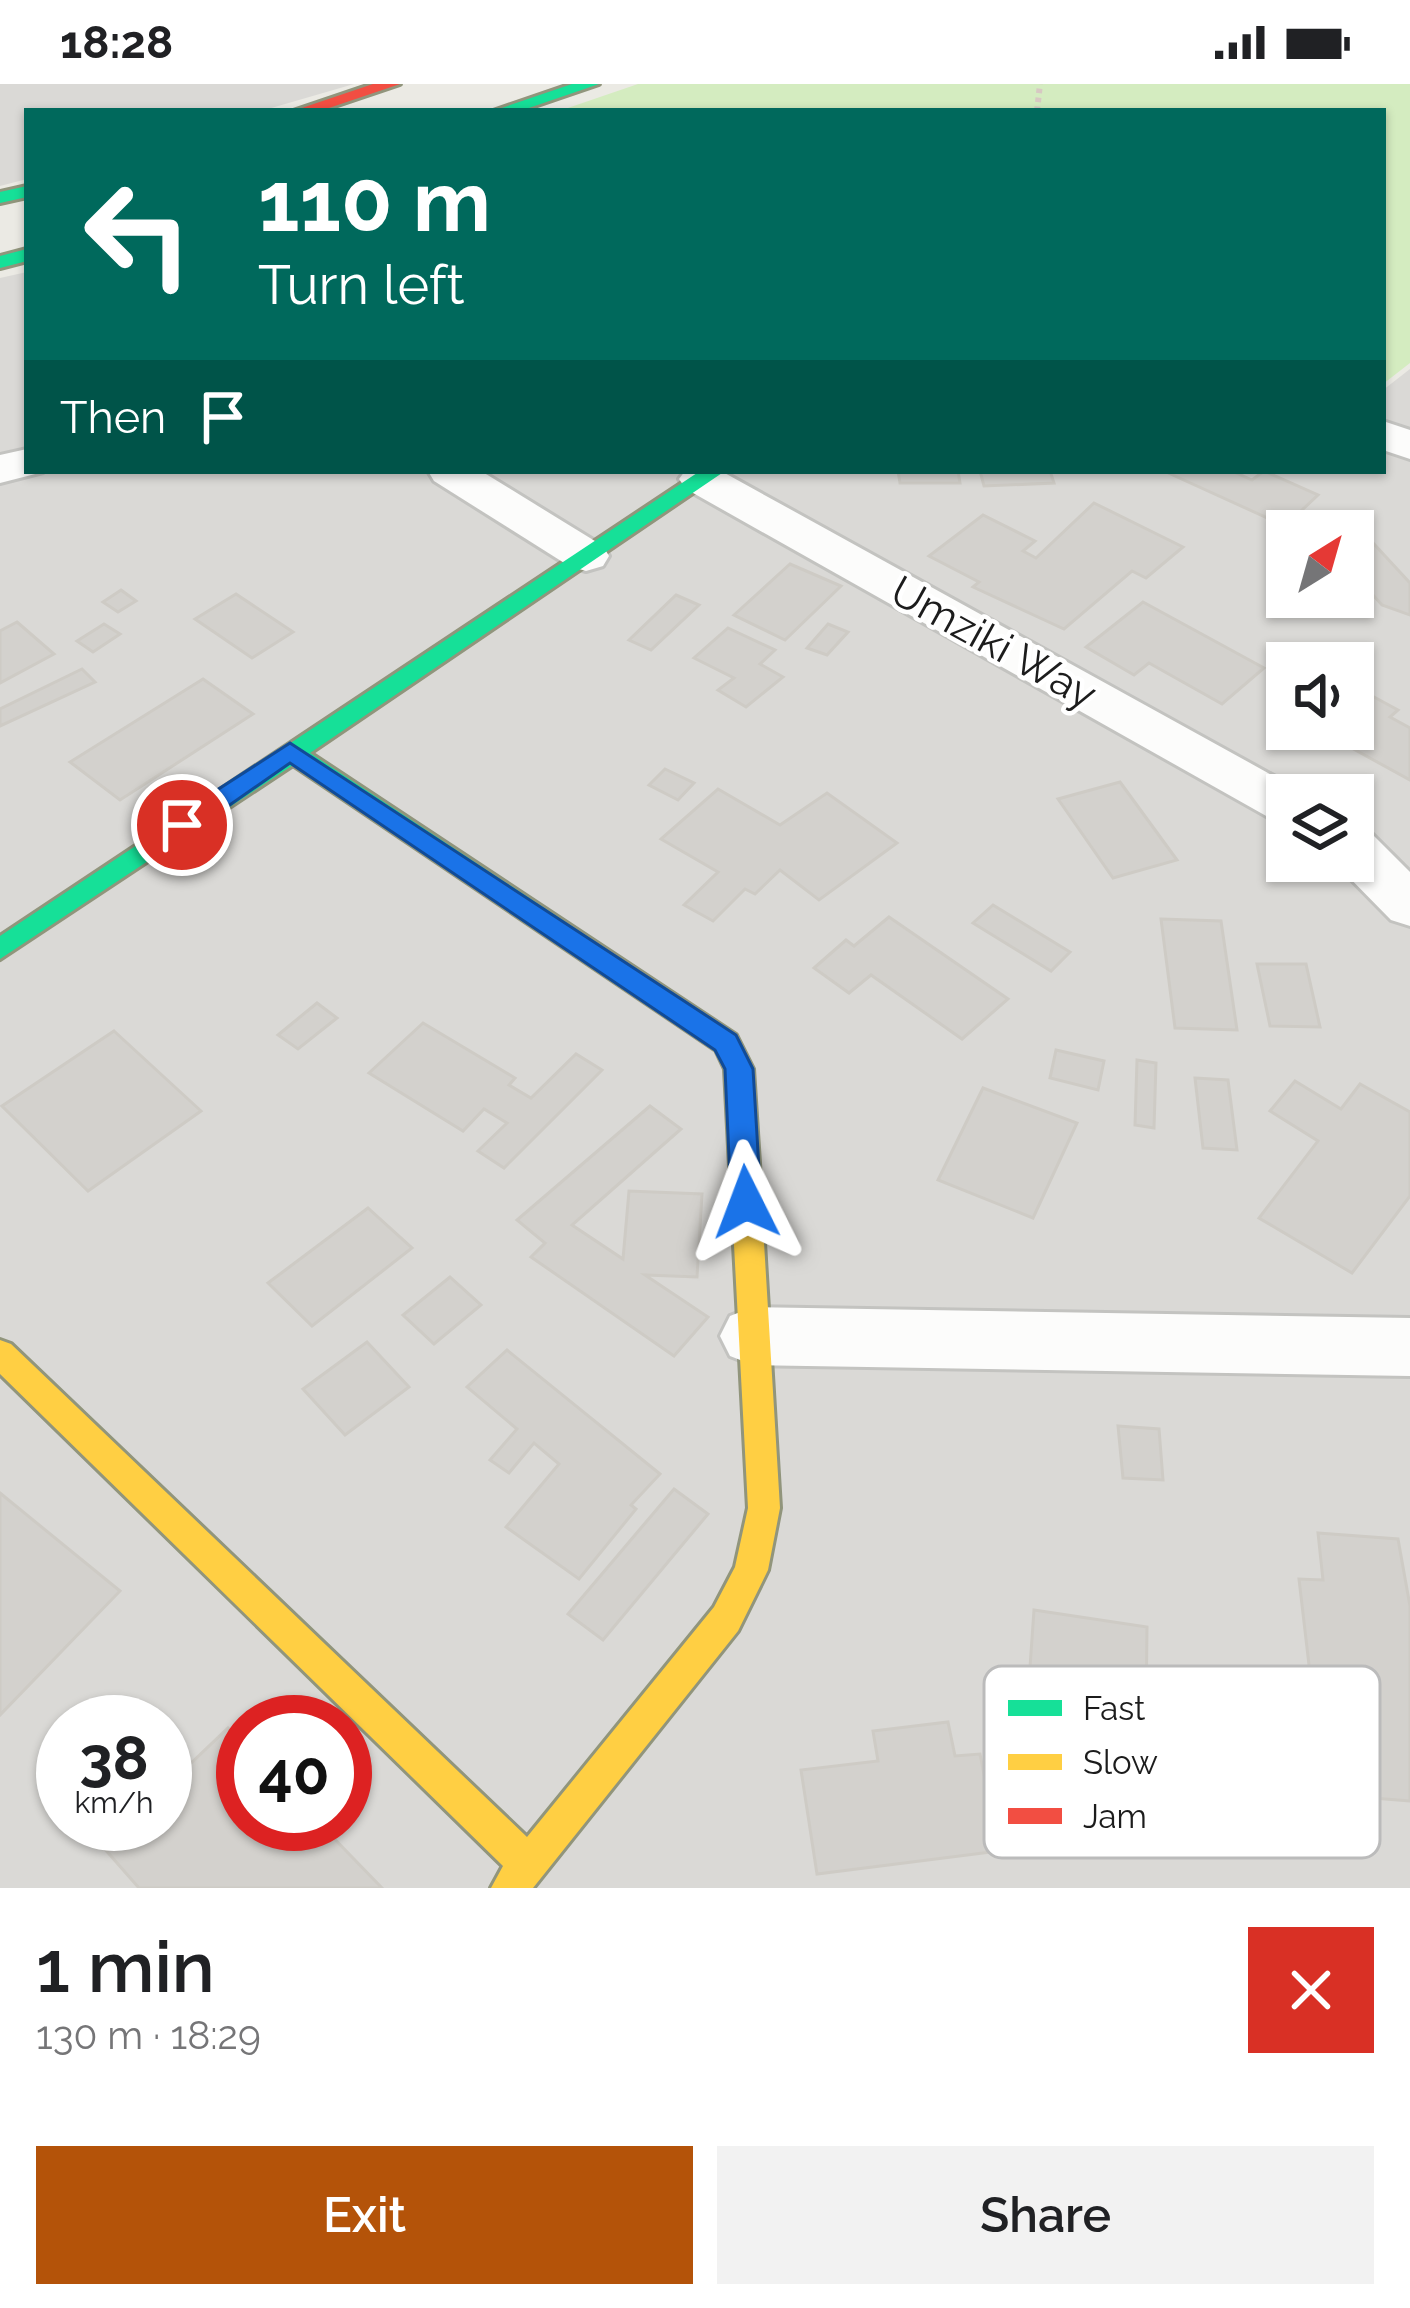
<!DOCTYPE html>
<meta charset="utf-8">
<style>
body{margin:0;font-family:Raleway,sans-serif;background:#f2f2f2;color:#202124;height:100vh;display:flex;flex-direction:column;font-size:45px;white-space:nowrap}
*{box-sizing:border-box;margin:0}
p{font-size:39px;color:#757577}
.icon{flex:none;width:66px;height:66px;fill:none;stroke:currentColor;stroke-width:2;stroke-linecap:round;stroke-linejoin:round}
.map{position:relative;height:1804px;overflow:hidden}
.drawer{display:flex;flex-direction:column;background:#fff;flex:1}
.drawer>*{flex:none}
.banner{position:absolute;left:24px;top:24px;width:1362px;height:366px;border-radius:0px;box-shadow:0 3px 9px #0004;background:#00695c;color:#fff;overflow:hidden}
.needle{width:78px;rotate:37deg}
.controls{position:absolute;left:1266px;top:426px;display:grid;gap:24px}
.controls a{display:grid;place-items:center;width:108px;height:108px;border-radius:0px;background:#fff;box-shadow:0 3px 9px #0004;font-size:60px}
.speed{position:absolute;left:36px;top:1611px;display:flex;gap:24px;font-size:60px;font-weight:700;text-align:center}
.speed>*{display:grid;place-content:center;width:156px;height:156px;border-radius:50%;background:#fff;box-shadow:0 3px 9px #0004;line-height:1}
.speed small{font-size:30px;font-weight:400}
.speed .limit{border:18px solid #d22;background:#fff;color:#111}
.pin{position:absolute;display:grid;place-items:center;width:102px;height:102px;color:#fff;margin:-51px;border:6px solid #fff;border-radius:50%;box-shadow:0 3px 12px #0007}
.me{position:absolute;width:132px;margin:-66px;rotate:357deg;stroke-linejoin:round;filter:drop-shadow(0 0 9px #0008)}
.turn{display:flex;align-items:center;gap:42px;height:252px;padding:0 36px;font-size:54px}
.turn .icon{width:156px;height:156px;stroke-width:2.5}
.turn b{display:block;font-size:84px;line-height:102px}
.then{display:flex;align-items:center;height:114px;padding:0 36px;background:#0003;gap:24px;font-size:45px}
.round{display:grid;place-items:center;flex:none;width:126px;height:126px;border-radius:0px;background:#f2f2f2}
.head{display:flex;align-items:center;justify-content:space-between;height:204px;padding:0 36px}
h1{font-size:72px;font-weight:600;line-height:90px}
.cta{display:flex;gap:24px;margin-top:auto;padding:24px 36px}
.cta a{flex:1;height:138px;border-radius:0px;background:#b45309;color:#fff;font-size:48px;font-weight:600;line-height:138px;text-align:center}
.cta a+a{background:#f2f2f2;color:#202124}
.status{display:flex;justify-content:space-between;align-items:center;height:84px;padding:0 60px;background:#fff;direction:ltr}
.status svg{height:33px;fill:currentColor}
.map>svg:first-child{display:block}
.residential{fill:#dad9d6;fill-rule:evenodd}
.grass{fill:#d4ecc0}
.building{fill:#d3d1cd;stroke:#cecbc5;stroke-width:3}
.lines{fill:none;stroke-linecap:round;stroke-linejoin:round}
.street-casing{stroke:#c3c3c0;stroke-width:6}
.fast-casing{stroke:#91957c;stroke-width:6}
.slow-casing{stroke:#91957c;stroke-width:6}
.jam-casing{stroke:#91957c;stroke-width:6}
.path{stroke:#d7c8c3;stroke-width:6;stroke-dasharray:4.5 4.5;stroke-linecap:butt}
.street{fill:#fcfcfb;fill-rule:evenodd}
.fast{fill:#16e098;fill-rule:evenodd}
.slow{fill:#ffcf43;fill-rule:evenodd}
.jam{fill:#f24e42;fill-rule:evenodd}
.route{fill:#1a73e8;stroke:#114b97;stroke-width:3}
.labels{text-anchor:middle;stroke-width:9;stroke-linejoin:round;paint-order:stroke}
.street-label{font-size:42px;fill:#1c1c1c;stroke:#fff}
.key{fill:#fff;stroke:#bbb;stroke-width:3}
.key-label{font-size:33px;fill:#1c1c1c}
</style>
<div class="status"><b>18:28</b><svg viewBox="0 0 49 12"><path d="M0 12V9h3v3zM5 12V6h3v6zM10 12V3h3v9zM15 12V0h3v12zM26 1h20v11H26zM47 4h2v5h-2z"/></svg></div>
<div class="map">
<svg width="1410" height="1804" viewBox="0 0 1410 1804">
<rect width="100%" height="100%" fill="#ebeae4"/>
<g class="residential">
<polygon points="0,0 354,0 261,27 27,27 27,95 0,102"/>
<path d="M27 188V387H1383V306L1410 285V1804H0V194ZM1287 447H1353V513H1287ZM1287 579H1353V645H1287ZM1287 711H1353V777H1287ZM63 1638H165V1740H63ZM243 1638H345V1740H243Z"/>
</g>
<polygon class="grass" points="638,0 1410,0 1410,279 1383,300 1383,27 559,27"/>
<g class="building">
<polygon points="898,387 958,387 960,399 900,399"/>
<polygon points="980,387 1050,387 1054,399 984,402"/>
<polygon points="1164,387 1232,387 1252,396 1264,387 1318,411 1285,442"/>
<polygon points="1094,419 1183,463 1146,494 1132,487 1064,545 973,503 979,498 929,472 983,431 1035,457 1023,467 1036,474"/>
<polygon points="1362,447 1410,499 1410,531 1382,521 1353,489 1353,449"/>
<polygon points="790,480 841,502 785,556 734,531"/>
<polygon points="121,506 136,517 118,528 103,518"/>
<polygon points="236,510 293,548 252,574 195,535"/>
<polygon points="676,511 699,521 651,566 629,556"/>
<polygon points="1143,518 1264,584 1222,620 1149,579 1134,591 1086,563"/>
<polygon points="17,538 54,570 0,599 0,547"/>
<polygon points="104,540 120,550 93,568 77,557"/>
<polygon points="828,540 848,548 827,571 807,564"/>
<polygon points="728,544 775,566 760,580 783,593 746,623 718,606 734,594 694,574"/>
<polygon points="82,585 95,598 0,642 0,625"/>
<polygon points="203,595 253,630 120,716 70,678"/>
<polygon points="1361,606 1398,626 1390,633 1410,644 1410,696 1317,645 1353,645 1353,613"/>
<polygon points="665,685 694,699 678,716 649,701"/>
<polygon points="1120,698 1177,776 1113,794 1058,715"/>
<polygon points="718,705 780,741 827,709 897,759 819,816 780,786 755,810 745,805 713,837 684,821 718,788 661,755"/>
<polygon points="993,821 1070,868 1051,887 973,839"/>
<polygon points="889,833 1008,915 962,955 871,891 849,909 814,884 846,856 854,862"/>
<polygon points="1161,835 1221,837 1237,946 1175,944"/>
<polygon points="1257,880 1306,880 1320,943 1270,942"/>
<polygon points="317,919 337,934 298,965 278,951"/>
<polygon points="423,939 515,994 509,1001 531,1014 576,970 602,986 504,1084 478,1067 507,1039 484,1025 463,1047 369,989"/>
<polygon points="114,947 201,1027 88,1107 2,1022"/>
<polygon points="1056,966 1104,977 1098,1006 1050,994"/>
<polygon points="1137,976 1156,979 1154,1044 1135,1041"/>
<polygon points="1195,994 1228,996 1237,1066 1203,1064"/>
<polygon points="1295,997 1341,1025 1360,1000 1410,1028 1410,1112 1352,1189 1259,1134 1318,1057 1270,1027"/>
<polygon points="983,1004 1077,1039 1033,1134 938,1096"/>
<polygon points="650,1022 681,1045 572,1141 623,1175 629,1107 702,1110 697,1193 645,1191 708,1233 674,1272 531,1173 545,1159 517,1136"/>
<polygon points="368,1124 412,1164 312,1242 268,1199"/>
<polygon points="450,1193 481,1221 434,1260 403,1231"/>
<polygon points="367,1258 409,1303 345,1351 303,1305"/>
<polygon points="507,1266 660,1390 631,1421 636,1425 579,1495 506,1443 559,1380 534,1359 509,1389 490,1376 517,1345 467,1303"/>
<polygon points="1118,1342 1159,1345 1163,1396 1123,1394"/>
<polygon points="674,1405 708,1430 603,1556 568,1530"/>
<polygon points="0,1409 120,1507 0,1631"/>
<polygon points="1318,1449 1398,1455 1410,1522 1410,1717 1324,1710 1299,1495 1323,1496"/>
<polygon points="1034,1526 1147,1543 1146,1630 1028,1612"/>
<polygon points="948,1638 955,1672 980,1670 999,1767 817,1790 801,1686 878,1677 873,1647"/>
<polygon points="228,1644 243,1660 243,1740 320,1740 382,1804 139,1804 103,1763 127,1740 165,1740 165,1704"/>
</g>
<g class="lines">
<defs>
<g id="street">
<polygon points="1383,337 1410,346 1410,375 1383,366"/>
<polygon points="27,365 27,387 43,388 0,399 0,371"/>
<polygon points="428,387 481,387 603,462 609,472 603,482 586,487 569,482 434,397"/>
<polygon points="685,387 721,387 1308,711 1287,711 1287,739 1268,733 686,405 679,395"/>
<polygon points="1353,745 1372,750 1410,788 1410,842 1391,836 1334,778 1353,777"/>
<polygon points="753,1223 1410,1234 1410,1292 753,1281 730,1272 720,1252 730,1232"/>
</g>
<g id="fast">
<polygon points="572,0 599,0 520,27 493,27"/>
<polygon points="27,102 27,113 0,119 0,108"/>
<polygon points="27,165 27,177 0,184 0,172"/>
<polygon points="700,387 725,387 310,669 736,951 753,985 763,1142 758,1151 748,1154 738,1151 733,1142 725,985 716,966 293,681 0,875 0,852"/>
</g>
<polygon id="slow" points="748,1130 758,1133 763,1142 780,1424 768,1486 738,1547 533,1804 491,1804 503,1782 0,1290 0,1256 11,1260 527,1753 714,1523 735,1483 748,1424 733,1142 738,1133"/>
<polygon id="jam" points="373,0 400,0 320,27 293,27"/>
</defs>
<use href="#street" class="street-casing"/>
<use href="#fast" class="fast-casing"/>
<use href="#slow" class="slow-casing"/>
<use href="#jam" class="jam-casing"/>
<polyline class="path" points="1037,27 1040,0"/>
<use href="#street" class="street"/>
<use href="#fast" class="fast"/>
<use href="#slow" class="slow"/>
<use href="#jam" class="jam"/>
</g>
<polygon class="route" points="290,659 736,951 753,985 761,1118 756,1127 746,1130 731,1118 725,985 715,966 290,679 191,748 172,748 172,735"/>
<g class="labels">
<g class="street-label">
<text transform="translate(994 558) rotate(29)" y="15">Umziki Way</text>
</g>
</g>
<rect x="984" y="1582" width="396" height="192" rx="18" class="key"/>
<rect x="1008" y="1616" width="54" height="16" fill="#16e098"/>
<rect x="1008" y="1670" width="54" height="16" fill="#ffcf43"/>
<rect x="1008" y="1724" width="54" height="16" fill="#f24e42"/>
<g class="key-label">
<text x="1083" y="1636">Fast</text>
<text x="1083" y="1690">Slow</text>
<text x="1083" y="1744">Jam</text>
</g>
</svg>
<div class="controls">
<a><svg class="needle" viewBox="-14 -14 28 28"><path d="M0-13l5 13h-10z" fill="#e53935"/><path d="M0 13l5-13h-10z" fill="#757577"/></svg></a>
<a><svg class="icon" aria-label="sound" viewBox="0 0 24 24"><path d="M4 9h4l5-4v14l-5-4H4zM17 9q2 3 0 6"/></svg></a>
<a><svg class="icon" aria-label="layers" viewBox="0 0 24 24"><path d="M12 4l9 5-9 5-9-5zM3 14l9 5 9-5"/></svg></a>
</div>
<div class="speed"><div>38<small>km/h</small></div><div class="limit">40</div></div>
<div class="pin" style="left:182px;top:741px;background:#d93025"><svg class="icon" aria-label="arrive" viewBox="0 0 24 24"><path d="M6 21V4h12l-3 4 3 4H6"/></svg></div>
<svg class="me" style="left:746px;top:1118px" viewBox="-20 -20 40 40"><path d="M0-17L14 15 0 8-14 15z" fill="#1a73e8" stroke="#fff" stroke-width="4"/></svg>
<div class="banner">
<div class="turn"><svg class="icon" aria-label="left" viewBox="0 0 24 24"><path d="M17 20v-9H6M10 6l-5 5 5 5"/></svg><div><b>110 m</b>Turn left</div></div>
<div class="then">Then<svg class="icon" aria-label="arrive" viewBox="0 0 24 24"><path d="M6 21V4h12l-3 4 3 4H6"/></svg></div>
</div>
</div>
<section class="drawer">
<div class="head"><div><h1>1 min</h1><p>130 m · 18:29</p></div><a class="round" style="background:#d93025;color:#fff"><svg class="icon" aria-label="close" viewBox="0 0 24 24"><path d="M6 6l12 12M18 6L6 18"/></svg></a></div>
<div class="cta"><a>Exit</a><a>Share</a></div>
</section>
